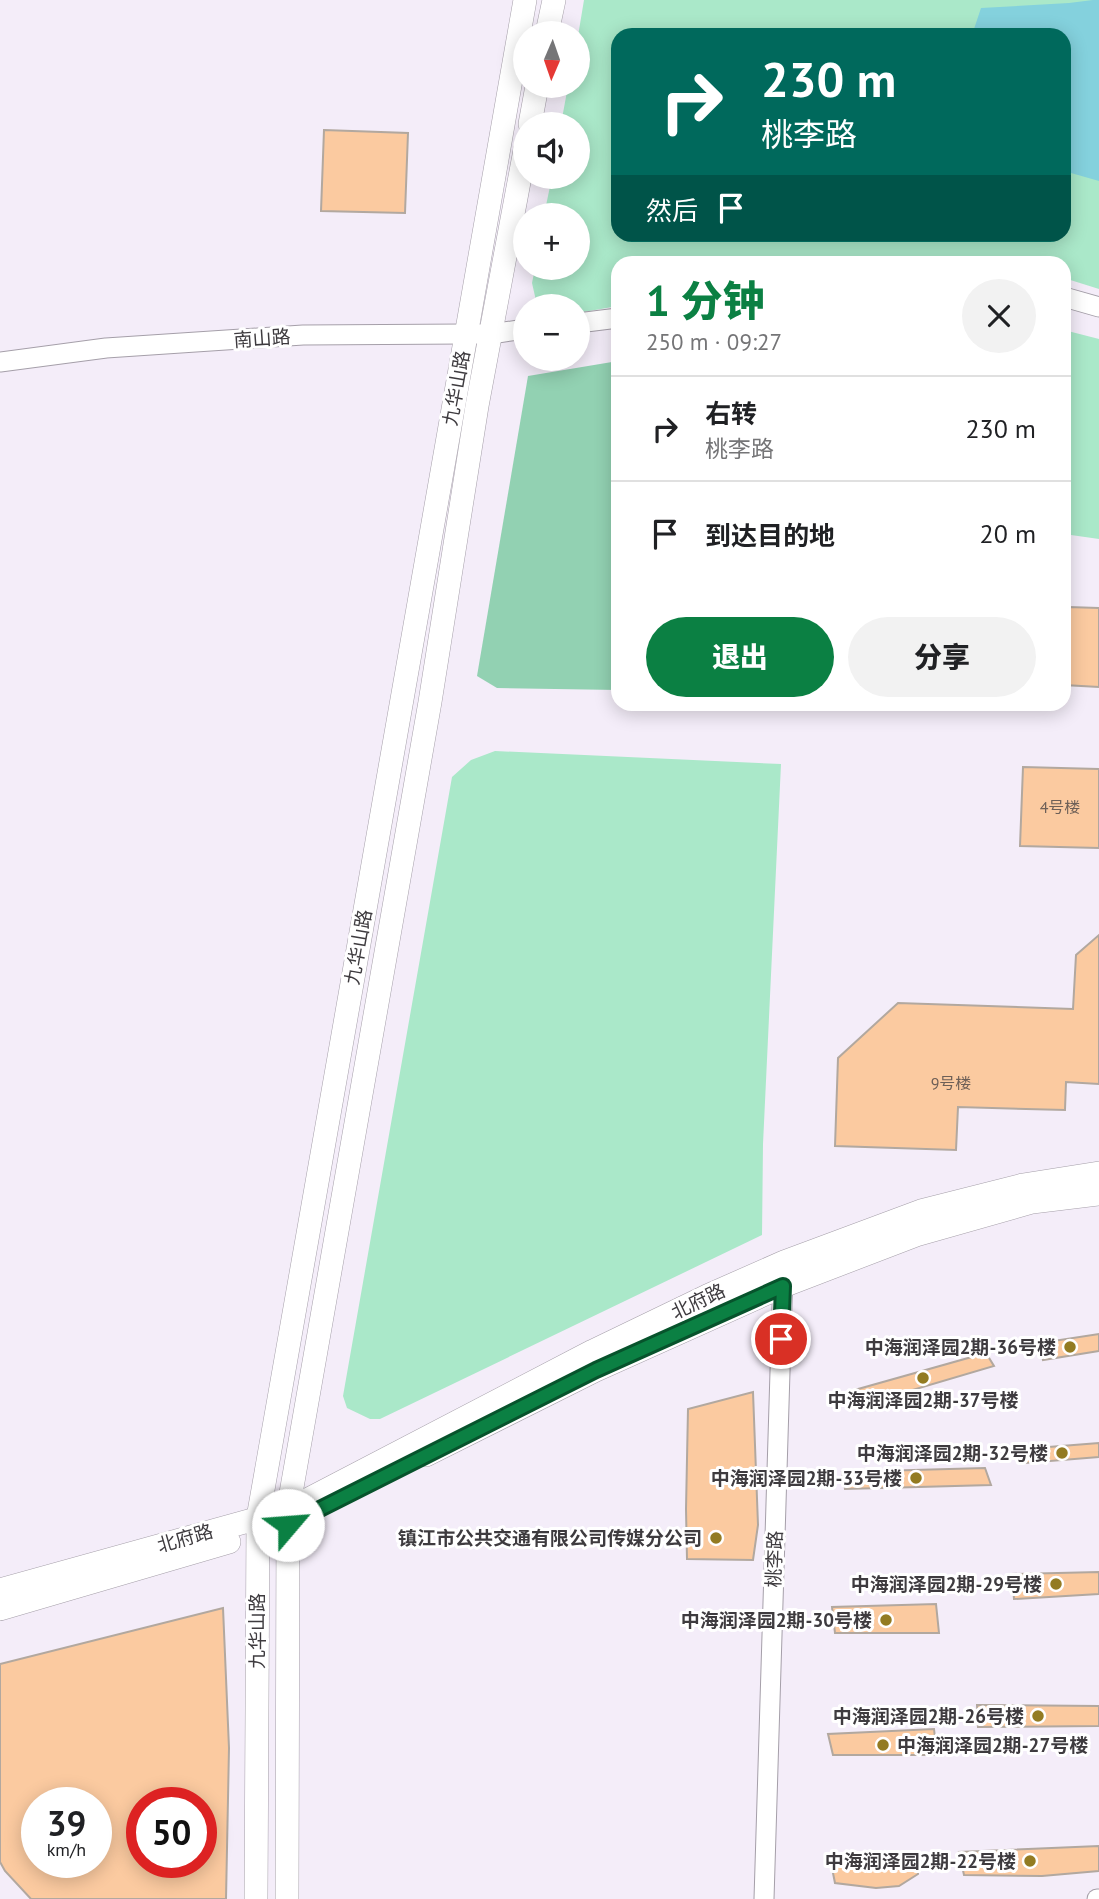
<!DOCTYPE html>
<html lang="zh">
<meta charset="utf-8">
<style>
body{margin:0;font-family:"PT Sans","Noto Sans SC",sans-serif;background:#f2f2f2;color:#202124;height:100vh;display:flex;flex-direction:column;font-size:26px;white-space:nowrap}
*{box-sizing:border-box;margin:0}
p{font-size:23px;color:#757577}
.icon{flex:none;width:38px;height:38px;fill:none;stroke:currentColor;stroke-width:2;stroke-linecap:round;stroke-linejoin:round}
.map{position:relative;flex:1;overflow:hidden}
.sheet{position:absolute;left:611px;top:256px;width:460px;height:455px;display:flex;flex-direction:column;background:#fff;border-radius:21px;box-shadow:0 4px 18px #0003}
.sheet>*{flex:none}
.hud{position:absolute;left:611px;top:28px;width:460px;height:214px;border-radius:21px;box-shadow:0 4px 18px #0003;background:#00695c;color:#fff;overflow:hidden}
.needle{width:46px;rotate:182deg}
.fabs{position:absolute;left:513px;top:21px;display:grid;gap:14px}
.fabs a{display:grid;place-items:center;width:77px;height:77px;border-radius:50%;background:#fff;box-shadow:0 4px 18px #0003;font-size:35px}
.speed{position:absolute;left:21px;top:1787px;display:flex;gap:14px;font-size:35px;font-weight:700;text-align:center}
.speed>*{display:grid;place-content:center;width:91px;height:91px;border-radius:50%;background:#fff;box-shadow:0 4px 18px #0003;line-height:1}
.speed small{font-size:18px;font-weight:400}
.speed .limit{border:10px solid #d22;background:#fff;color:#111}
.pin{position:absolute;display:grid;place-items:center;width:60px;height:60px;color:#fff;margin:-30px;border:4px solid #fff;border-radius:50%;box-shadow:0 2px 7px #0007}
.me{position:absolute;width:77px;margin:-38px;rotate:63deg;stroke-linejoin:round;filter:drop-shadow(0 0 5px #0008)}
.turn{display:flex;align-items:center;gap:24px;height:147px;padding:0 35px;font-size:32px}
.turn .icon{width:91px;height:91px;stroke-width:2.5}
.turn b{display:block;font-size:49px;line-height:60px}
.then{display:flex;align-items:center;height:66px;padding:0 35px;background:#0003;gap:14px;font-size:26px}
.round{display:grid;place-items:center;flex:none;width:74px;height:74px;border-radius:37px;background:#f2f2f2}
.summary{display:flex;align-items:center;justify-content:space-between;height:119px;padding:0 35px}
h1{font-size:42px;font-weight:800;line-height:52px;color:#0b8043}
.primary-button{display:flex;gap:14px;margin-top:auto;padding:14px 35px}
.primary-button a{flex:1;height:80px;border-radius:42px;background:#0b8043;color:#fff;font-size:28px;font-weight:800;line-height:80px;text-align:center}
.primary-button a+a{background:#f2f2f2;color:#202124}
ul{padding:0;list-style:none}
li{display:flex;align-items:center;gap:21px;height:105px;padding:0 35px;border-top:2px solid #e0e0e0}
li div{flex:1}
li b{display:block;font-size:26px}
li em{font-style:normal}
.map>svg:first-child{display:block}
.green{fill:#aae8c9;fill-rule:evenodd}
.forest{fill:#92d1b2}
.water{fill:#84d1dd}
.building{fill:#fbcaa0;stroke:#b2a89f;stroke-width:2;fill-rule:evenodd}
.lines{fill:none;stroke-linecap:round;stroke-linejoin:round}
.tertiary-casing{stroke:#a59fa9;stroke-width:21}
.secondary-casing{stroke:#a59fa9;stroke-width:24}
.tertiary{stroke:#fff;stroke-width:19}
.secondary{stroke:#fff;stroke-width:23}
.route-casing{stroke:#07532c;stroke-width:18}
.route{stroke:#0b8043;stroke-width:12}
.poi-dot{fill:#937b22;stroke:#fff;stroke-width:2.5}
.labels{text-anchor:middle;stroke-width:6;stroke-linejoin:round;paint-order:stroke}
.number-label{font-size:16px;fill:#6d5f57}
.street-label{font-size:19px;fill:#3e3b3f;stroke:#fff}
.poi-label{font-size:19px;font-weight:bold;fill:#3e3b3f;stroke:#fff;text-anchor:end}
</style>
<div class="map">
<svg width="1099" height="1899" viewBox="0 0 1099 1899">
<rect width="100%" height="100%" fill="#f4edf9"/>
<g class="green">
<path d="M584 0H1099V289L1064 278V262H618V306L578 313V306L537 305 532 283 535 268H578V215H544L552 177H578V124H561L568 86H578V36ZM618 35H1064V234H618Z"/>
<polygon points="1064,330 1099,339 1099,539 1064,534"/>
<polygon points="495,751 781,764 763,1144 762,1235 380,1419 370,1419 347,1408 343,1396 452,777 471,760"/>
</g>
<polygon class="forest" points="618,361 618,690 497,688 477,676 528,376"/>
<polygon class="water" points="1093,0 1099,0 1099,181 1064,171 1064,35 972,35 981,8 1069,3"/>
<g class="building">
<polygon points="324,130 408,133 405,213 321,211"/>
<polygon points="1068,607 1099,608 1099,687 1064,685"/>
<polygon points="1023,767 1099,769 1099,848 1020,846"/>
<polygon points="1099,935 1099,1084 1066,1082 1065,1110 958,1107 956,1150 835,1146 838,1058 898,1003 1073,1009 1076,955"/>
<polygon points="1099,1334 1099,1351 1043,1360 1040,1343"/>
<polygon points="986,1353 994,1366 855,1407 851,1391"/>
<polygon points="753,1392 758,1525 753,1560 687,1559 686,1509 688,1409"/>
<polygon points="1099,1443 1099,1457 1026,1463 1024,1449"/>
<polygon points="985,1468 991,1485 845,1489 842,1472"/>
<polygon points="1099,1572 1099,1594 1014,1599 1012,1574"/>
<polygon points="936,1604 939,1633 835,1633 832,1607"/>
<path d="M223 1608 229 1748 226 1899H31L5 1871 0 1862V1664ZM37 1802H96V1862H37ZM142 1802H201V1862H142Z"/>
<polygon points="977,1705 1099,1706 1099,1726 978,1727"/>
<polygon points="934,1729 937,1755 833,1755 828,1734"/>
<polygon points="1099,1846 1099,1871 1042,1876 964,1875 959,1852"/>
<polygon points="919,1854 918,1874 899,1886 876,1888 835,1883 830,1858"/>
</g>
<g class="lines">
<defs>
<g id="tertiary">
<polyline points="1064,297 1099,307"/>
<polyline points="578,323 618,318"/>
<polyline points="0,362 106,348 303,335 465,334 491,334 525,329"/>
<polyline points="764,1899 783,1273"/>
<polyline points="1097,1899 1099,1899"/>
</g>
<g id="secondary">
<polyline points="547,33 554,0"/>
<polyline points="530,124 537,86"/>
<polyline points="426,1455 596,1370 783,1286 916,1235 1032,1202 1099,1194"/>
<polyline points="0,1590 288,1510 593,1351 707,1296 784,1262 921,1211 1023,1185 1099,1173"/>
<polyline points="0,1609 229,1542"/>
<polyline points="256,1899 258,1518 525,0"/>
<polyline points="287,1899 288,1510 430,702 477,406 525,150"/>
</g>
</defs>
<use href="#tertiary" class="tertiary-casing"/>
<use href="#secondary" class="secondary-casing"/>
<use href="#tertiary" class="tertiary"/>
<use href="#secondary" class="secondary"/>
</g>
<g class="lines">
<defs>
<polyline id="route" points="288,1525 596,1370 783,1286 781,1339"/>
</defs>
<use href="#route" class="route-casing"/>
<use href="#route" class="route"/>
</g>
<g class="poi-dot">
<circle cx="1070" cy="1347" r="7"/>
<circle cx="923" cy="1378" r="7"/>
<circle cx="1062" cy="1453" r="7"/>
<circle cx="916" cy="1478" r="7"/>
<circle cx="716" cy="1538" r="7"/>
<circle cx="1056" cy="1584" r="7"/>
<circle cx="886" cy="1620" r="7"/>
<circle cx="1038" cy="1716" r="7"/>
<circle cx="883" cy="1745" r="7"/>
<circle cx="1030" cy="1861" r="7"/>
</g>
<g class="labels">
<g class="number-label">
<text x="1060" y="813">4号楼</text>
<text x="951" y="1089">9号楼</text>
</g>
<g class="street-label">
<text transform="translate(262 338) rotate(-4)" y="7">南山路</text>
<text transform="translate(456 388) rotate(-80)" y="7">九华山路</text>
<text transform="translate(358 947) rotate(-80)" y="7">九华山路</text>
<text transform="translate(698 1301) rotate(-25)" y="7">北府路</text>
<text transform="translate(185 1538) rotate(-16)" y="7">北府路</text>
<text transform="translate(774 1559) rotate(-88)" y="7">桃李路</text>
<text transform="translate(257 1631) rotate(-90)" y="7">九华山路</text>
</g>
<g class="poi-label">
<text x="1056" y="1354">中海润泽园2期-36号楼</text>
<text x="923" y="1407" text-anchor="middle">中海润泽园2期-37号楼</text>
<text x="1048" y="1460">中海润泽园2期-32号楼</text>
<text x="902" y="1485">中海润泽园2期-33号楼</text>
<text x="702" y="1545">镇江市公共交通有限公司传媒分公司</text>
<text x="1042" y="1591">中海润泽园2期-29号楼</text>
<text x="872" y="1627">中海润泽园2期-30号楼</text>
<text x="1024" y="1723">中海润泽园2期-26号楼</text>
<text x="897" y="1752" text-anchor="start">中海润泽园2期-27号楼</text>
<text x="1016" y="1868">中海润泽园2期-22号楼</text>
</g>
</g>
</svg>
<div class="fabs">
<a><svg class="needle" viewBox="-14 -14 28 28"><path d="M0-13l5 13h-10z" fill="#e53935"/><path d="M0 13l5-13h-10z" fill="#757577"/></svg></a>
<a><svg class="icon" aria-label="sound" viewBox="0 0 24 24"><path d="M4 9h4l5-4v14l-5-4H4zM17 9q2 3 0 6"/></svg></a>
<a>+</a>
<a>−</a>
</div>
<div class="speed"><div>39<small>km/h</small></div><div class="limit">50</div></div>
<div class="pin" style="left:781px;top:1339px;background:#d93025"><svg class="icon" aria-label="arrive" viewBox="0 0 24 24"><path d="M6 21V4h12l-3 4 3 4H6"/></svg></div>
<svg class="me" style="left:288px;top:1525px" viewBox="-20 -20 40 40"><circle r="19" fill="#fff"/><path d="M0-13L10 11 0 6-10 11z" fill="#0b8043"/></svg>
<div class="hud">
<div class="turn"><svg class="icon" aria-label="right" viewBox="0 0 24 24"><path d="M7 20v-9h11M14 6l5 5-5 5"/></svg><div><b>230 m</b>桃李路</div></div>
<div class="then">然后<svg class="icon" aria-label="arrive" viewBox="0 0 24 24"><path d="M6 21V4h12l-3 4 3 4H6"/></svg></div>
</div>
<section class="sheet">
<div class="summary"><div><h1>1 分钟</h1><p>250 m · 09:27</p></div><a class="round"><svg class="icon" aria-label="close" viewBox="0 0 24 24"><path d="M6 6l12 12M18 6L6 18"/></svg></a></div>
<ul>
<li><svg class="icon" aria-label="right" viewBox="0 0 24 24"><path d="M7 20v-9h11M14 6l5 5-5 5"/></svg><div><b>右转</b><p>桃李路</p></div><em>230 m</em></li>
<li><svg class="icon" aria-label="arrive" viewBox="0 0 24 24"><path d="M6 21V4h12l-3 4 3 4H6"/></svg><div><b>到达目的地</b></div><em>20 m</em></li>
</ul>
<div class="primary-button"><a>退出</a><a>分享</a></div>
</section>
</div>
